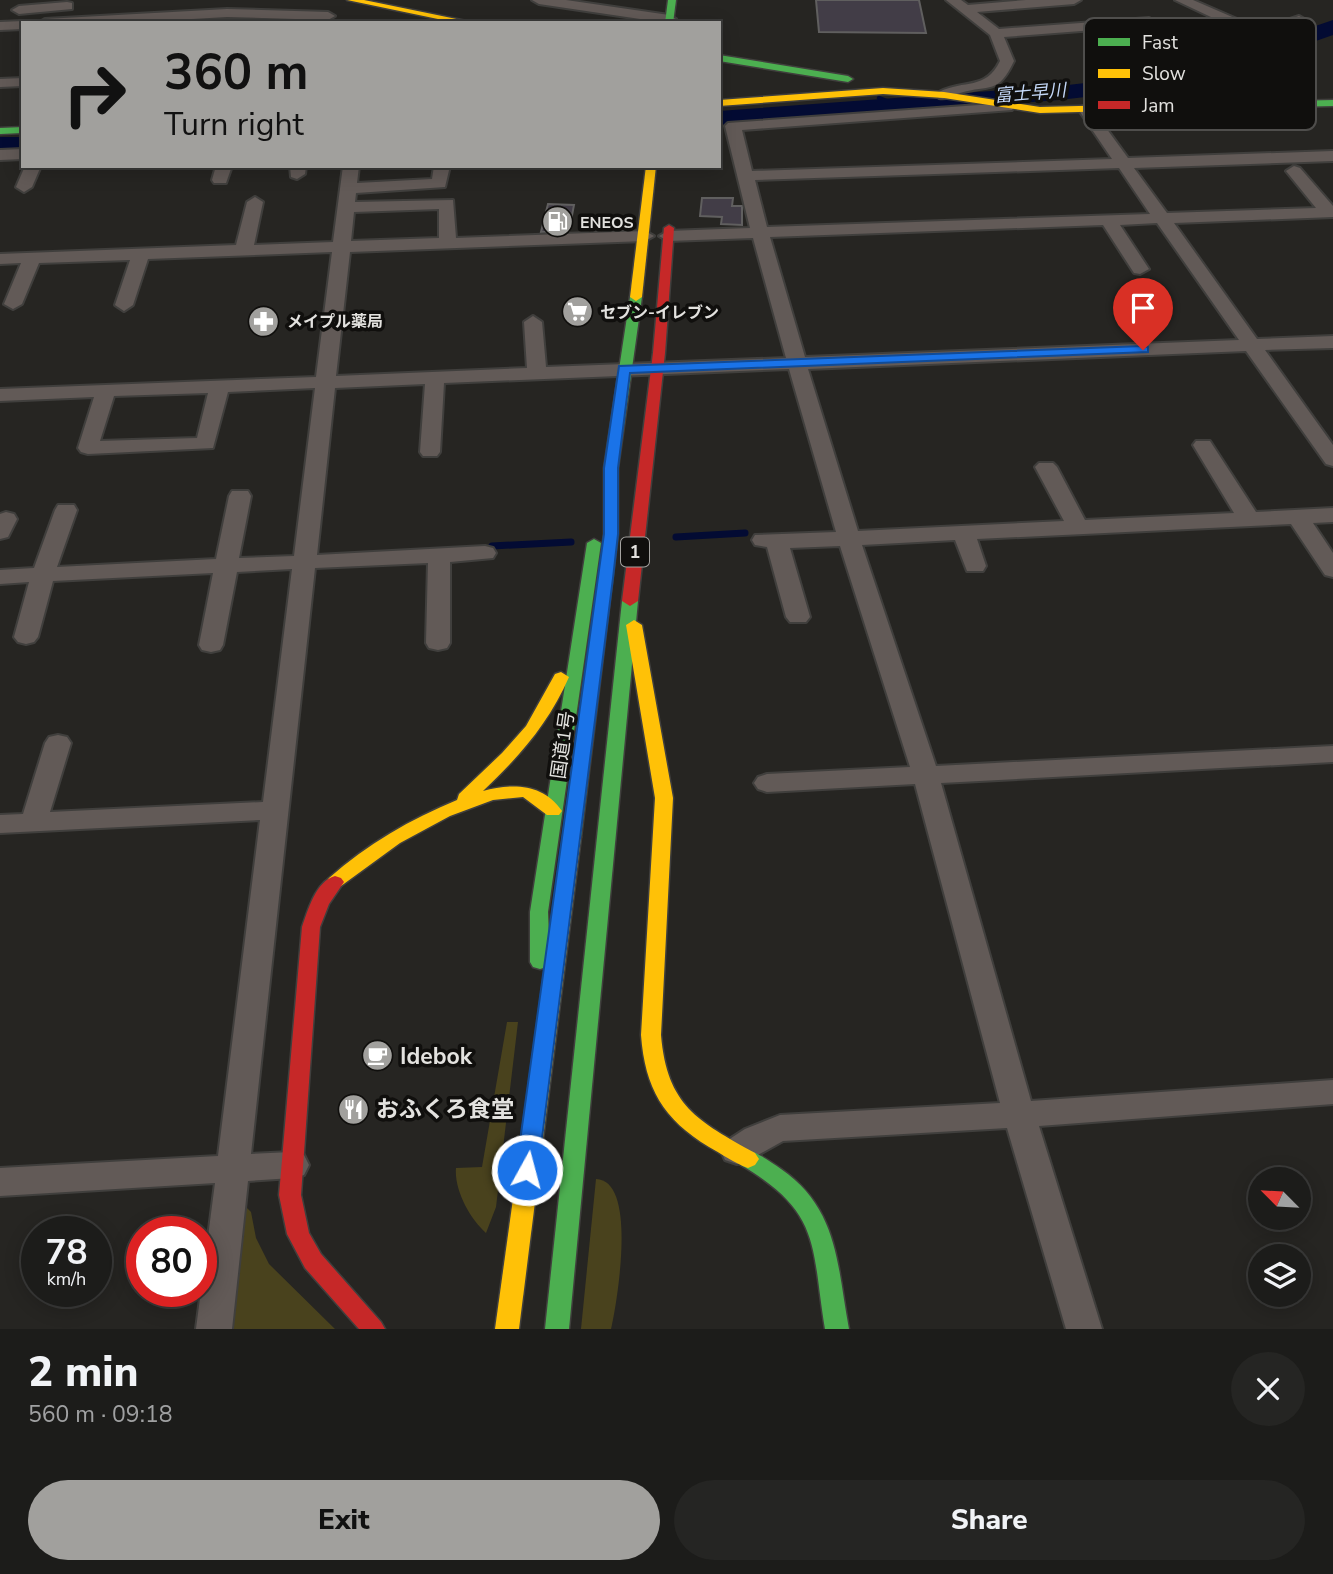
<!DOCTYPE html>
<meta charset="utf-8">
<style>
body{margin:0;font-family:"Nunito Sans","Noto Sans JP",sans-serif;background:#252523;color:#f1f3f6;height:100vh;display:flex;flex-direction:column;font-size:26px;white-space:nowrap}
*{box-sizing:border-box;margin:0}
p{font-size:23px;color:#a0a1a2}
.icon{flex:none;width:38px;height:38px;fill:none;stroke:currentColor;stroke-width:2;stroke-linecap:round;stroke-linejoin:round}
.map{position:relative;height:1329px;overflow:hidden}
.panel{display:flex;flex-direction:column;background:#1c1c1a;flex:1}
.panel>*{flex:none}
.guide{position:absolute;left:21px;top:21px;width:700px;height:147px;border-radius:0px;box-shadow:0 4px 18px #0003,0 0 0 2px #3a3a39;background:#a1a09d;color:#111;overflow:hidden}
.needle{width:46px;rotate:294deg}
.buttons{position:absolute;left:1248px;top:1167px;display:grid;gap:14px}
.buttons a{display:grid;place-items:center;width:63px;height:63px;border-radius:50%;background:#1c1c1a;box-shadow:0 4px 18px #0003,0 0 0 2px #3a3a39;font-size:35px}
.speed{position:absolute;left:21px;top:1216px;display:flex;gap:14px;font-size:35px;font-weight:700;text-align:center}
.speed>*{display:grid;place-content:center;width:91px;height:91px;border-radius:50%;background:#1c1c1a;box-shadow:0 4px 18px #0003,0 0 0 2px #3a3a39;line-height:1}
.speed small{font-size:18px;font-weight:400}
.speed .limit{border:10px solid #d22;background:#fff;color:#111}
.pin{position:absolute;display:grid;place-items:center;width:60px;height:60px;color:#fff;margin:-72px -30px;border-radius:50% 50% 50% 0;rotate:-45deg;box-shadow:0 0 7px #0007}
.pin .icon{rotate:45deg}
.me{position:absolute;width:77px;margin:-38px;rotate:7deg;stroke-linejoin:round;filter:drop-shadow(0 0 5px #0008)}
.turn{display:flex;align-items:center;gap:24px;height:147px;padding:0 28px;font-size:32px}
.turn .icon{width:91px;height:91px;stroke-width:2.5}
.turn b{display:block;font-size:49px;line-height:60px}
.round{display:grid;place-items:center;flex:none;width:74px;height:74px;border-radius:37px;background:#252523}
.summary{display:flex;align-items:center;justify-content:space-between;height:119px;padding:0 28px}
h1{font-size:42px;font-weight:800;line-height:52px}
.cta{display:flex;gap:14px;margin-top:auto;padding:14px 28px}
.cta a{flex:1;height:80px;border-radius:42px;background:#a1a09d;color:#111;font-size:28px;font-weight:800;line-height:80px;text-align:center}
.cta a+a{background:#252523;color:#f1f3f6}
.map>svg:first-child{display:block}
.green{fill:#49421d}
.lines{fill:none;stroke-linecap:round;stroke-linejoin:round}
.stream-far1{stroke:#030b33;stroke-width:4.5}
.stream{stroke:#030b33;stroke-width:7}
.river{fill:#030b33;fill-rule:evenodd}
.building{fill:#423d47;stroke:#605f5f;stroke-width:2}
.street-casing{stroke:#403f3d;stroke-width:4}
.fast-casing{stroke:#403f3d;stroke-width:3}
.slow-casing{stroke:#403f3d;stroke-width:3}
.jam-casing{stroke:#403f3d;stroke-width:3}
.street{fill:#625a57;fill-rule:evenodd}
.fast{fill:#4caf50;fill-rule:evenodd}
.slow{fill:#ffc107;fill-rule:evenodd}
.jam{fill:#c62828;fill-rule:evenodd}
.route{fill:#1a73e8;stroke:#114b97;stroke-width:2}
.labels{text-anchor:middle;stroke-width:7;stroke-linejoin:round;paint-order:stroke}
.far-poi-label{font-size:16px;font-weight:bold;fill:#e3e2df;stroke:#100f0d;text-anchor:start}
.far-water-label{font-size:18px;font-style:italic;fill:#c3d7f7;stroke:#100f0d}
.shield{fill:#100f0d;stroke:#a4a3a0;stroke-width:2}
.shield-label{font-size:18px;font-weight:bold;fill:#e3e2df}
.street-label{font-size:19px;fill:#e3e2df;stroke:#100f0d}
.near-poi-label{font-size:23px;font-weight:bold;fill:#e3e2df;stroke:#100f0d;text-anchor:start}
.key{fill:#100f0d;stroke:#4f4e4c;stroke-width:2}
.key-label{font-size:19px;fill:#e3e2df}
</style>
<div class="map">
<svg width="1333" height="1329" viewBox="0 0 1333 1329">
<rect width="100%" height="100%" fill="#262522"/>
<g class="green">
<path d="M507 1022H518L496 1207 486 1233C470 1219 454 1190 456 1168L482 1167Z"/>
<path d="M596 1179C638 1180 617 1303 611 1329H581Z"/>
<polygon points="247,1208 251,1212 256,1238 269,1264 335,1329 229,1329 241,1213"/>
</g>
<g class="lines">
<g class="stream-far1">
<polyline points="879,98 897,105"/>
<polyline points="1096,100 1112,104"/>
</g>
<g class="stream">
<polyline points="676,537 745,533"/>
<polyline points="492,546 571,542"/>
</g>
<g class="river">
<polygon points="1333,20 1333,35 1215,76 1156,89 1059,100 719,125 719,111 1059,86 1156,75 1201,65"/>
<rect x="0" y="137" width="23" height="16"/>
</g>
</g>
<g class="building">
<polygon points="816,0 919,0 926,33 819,32"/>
<polygon points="702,198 733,198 732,206 742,206 742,225 721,224 722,217 700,216"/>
<polygon points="548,204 574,205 569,231 541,232"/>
</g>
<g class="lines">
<defs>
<g id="street">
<polygon points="532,0 566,0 669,15 676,19 667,23 539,4"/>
<path d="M946 0H961L968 5 1026 0H1081L1074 4 977 12 999 29 1149 18 1183 38 1230 26 1175 0H1193L1260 29 1299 16 1306 20 1259 38 1242 32 1183 46 1171 44 1146 26 1004 37 1014 61C998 95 990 84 960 93 952 95 948 100 939 98L937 95 939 92C965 79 985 91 1000 61L990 35Z"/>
<polygon points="67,2 72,3 72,9 19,14 12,10 19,6"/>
<polygon points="227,9 328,12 335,16 328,20 227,17 123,23 38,23 45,19"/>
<polygon points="23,21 28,23 23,23 23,29 0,30 0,22"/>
<polygon points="23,78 23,86 0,87 0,79"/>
<path d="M1007 103 1014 107 1012 110 742 130 752 171 1112 159 1078 109 1085 105 1090 106 1128 158 1333 151V161L1134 168 1167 213 1316 208 1286 171 1294 166 1300 168 1333 206V217L1174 223 1257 339 1333 336V348L1265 350 1333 445V466L1326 464 1246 351 808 369 858 531 1064 521 1035 467 1039 463H1053L1057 467 1085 520 1234 513 1193 445 1196 441H1210L1256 512 1333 508V522L1313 523 1333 553V577L1325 575 1291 524 977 539 986 566 983 571H967L955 540 862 545 936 766 1333 746V762L941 783 1031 1101 1333 1080V1104L1039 1126 1102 1329H1066L1007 1128 783 1141 749 1160 737 1164 725 1160 721 1151 725 1142 745 1129 780 1115 1000 1103 915 784 767 792 758 789 754 783 758 777 767 774 910 767 840 546 790 548 810 617 806 622H790L786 617 767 547 755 545 752 540 755 535 836 532 789 369 444 383 440 452 437 456H423L420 452 425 384 335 388 317 555 485 546 493 548 496 553 493 558 450 562V643L447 648 438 650 429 648 426 643 428 563 315 568 251 1154 292 1152 304 1155 309 1165 304 1175 292 1178 248 1181 232 1329H196L215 1183 0 1196V1168L218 1156 260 820 0 833V815L23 814 45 743 49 737 58 735 67 737 71 743 50 812 263 802 292 569 237 572 223 645 220 650 211 652 202 650 199 645 213 573 53 581 38 637 34 642 26 644 18 642 14 637 29 582 0 584V570L34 568 55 510 58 505H74L77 510 57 567 216 559 229 496 232 491H248L251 496 239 558 294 556 315 388 228 392 213 448 88 454 81 452 78 448 94 397 0 401V389L316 377 332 252 148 259 133 305 124 311 115 305 130 260 39 263 22 304 13 309 4 304 21 263 0 264V254L236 245 247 202 255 197 263 202 254 245 333 242 343 166H359L357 183 432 179 434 166H450L445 187 356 193 355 202 453 200 456 238 645 231 654 236 645 241 350 252 336 376 527 368 524 322 533 316 542 322 546 367 786 358 753 238 668 241 659 236 668 231 750 228 725 126 728 123ZM1119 168 1150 214 767 227 755 180ZM439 209V238L351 241 354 212ZM1157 223 1239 340 805 357 770 237 1103 225 1134 273 1140 274 1149 269 1120 225ZM208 393 197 438 100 441 114 396Z"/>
<polygon points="23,149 23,159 0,160 0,150"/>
<polygon points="25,166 41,166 32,187 24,192 16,187"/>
<polygon points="216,166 232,166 226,183 214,183 212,180"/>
<polygon points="290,166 306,166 305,174 297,179 291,177"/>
<polygon points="6,512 14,514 17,519 8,537 0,539 0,514"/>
</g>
<g id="fast">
<polygon points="668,0 676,0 673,23 665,23"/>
<polygon points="719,55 848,76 853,79 848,82 719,61"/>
<polygon points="1333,100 1333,106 1117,111 1112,108 1117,105"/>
<polygon points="23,127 23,133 0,134 0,128"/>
<polygon points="636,293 642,297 618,468 618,534 581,837 578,841 566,841 563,837 604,534 604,468 630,297"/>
<polygon points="594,539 601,543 548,912 550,962 547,967 540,969 533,967 530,962 530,912 587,543"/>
<polygon points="630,596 638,601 569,1329 545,1329 622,601"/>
<path d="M748 1150C760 1154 771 1162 781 1169 839 1209 837 1266 849 1329H825C811 1245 822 1213 741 1165L737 1159 741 1153Z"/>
</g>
<g id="slow">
<polygon points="347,0 364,0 476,23 457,23"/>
<polygon points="883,88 944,92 1040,107 1117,105 1122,108 1117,111 1040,113 944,98 883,94 719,106 719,100"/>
<polygon points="646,166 656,166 642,297 636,301 630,297"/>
<path d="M634 620 642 625 673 798 661 1035C667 1106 698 1121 755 1153L759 1159 755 1165 748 1168C734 1163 722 1154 709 1147 663 1119 645 1088 641 1035L655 798 626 625Z"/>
<path d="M561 672 569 677C549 723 519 757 483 791 512 783 543 783 562 811L559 815H547L523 797 493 800 450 816 400 843 341 886H329L326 882 329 878C367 844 411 819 457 800L459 794 502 753 526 726 555 674Z"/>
<polygon points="572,831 578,833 581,837 519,1329 495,1329 563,837 566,833"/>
</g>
<g id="jam">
<polygon points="669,225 674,228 665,353 638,601 630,606 622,601 653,353 664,228"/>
<path d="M335 876 341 878 344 882 329 904 320 927 301 1195 309 1233 321 1254 381 1322 385 1329H359L305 1268 287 1234 279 1195 302 927C308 910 316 881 335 876Z"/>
</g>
</defs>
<use href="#street" class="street-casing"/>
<use href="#fast" class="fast-casing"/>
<use href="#slow" class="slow-casing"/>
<use href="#jam" class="jam-casing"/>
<use href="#street" class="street"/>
<use href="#fast" class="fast"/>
<use href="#slow" class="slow"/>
<use href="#jam" class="jam"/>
</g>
<polygon class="route" points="1143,346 1148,347 1148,352 630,373 618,468 618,534 613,578 538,1170 535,1176 527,1178 519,1176 516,1170 604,534 604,468 619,366"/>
<defs>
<symbol id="fuel-disc" viewBox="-11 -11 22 22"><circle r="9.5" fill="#a1a09d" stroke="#100f0d"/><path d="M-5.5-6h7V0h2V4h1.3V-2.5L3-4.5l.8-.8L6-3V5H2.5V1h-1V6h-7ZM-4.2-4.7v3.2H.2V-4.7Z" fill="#fff"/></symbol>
<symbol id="supermarket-disc" viewBox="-11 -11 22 22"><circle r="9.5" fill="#a1a09d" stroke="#100f0d"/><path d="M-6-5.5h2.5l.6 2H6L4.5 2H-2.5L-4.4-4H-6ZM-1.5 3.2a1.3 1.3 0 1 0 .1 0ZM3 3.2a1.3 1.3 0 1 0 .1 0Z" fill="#fff"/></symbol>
<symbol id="pharmacy-disc" viewBox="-11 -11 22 22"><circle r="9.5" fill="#a1a09d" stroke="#100f0d"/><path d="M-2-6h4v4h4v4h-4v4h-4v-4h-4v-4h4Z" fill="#fff"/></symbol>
<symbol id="cafe-disc" viewBox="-11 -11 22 22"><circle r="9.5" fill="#a1a09d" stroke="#100f0d"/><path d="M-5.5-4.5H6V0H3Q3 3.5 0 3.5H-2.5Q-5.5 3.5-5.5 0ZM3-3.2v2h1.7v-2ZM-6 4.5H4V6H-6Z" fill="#fff"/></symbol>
<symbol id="restaurant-disc" viewBox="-11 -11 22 22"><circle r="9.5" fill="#a1a09d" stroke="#100f0d"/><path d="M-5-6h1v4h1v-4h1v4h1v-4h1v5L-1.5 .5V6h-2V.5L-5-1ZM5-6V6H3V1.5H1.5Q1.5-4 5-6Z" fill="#fff"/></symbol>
</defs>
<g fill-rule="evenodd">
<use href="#fuel-disc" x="540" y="204" width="35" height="35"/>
<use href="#supermarket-disc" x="560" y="294" width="35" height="35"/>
<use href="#pharmacy-disc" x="246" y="304" width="35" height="35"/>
<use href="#cafe-disc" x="360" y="1038" width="35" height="35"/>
<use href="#restaurant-disc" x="336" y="1092" width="35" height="35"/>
</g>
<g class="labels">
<g class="far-poi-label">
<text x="580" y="228">ENEOS</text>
<text x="600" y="318">セブン-イレブン</text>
<text x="287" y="327">メイプル薬局</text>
</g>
<g class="far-water-label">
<text transform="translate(1030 93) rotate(-5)" y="6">富士早川</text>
</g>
<rect class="shield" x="621" y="537.5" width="28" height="29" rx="5"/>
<g class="shield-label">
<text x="635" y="558">1</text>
</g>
<g class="street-label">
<text transform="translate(562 745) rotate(-82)" y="7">国道1号</text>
</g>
<g class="near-poi-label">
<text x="400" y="1064">Idebok</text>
<text x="376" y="1117">おふくろ食堂</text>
</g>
</g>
<rect x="1084" y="18" width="232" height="112" rx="10" class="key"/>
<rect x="1098" y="38" width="32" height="8" fill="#4caf50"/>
<rect x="1098" y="69" width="32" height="9" fill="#ffc107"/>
<rect x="1098" y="101" width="32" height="8" fill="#c62828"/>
<g class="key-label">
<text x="1142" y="49">Fast</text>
<text x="1142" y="80">Slow</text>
<text x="1142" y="112">Jam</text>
</g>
</svg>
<div class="buttons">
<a><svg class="needle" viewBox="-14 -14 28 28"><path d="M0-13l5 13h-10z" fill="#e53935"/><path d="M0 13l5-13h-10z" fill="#a0a1a2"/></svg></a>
<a><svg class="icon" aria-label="layers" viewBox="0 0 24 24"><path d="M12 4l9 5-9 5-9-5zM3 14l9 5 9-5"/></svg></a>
</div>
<div class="speed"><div>78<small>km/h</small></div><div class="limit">80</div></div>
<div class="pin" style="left:1143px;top:350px;background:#d93025"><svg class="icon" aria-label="arrive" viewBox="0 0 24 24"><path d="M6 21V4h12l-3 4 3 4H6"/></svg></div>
<svg class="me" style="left:527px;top:1170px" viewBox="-20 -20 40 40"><circle r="17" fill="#1a73e8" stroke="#fff" stroke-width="3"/><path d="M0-11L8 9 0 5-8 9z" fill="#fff"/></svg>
<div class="guide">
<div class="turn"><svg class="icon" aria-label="right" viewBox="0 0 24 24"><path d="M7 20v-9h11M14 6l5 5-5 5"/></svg><div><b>360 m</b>Turn right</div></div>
</div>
</div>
<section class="panel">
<div class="summary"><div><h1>2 min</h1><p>560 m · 09:18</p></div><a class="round"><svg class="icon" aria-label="close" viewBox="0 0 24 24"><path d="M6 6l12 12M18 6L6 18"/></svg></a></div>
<div class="cta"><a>Exit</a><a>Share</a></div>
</section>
